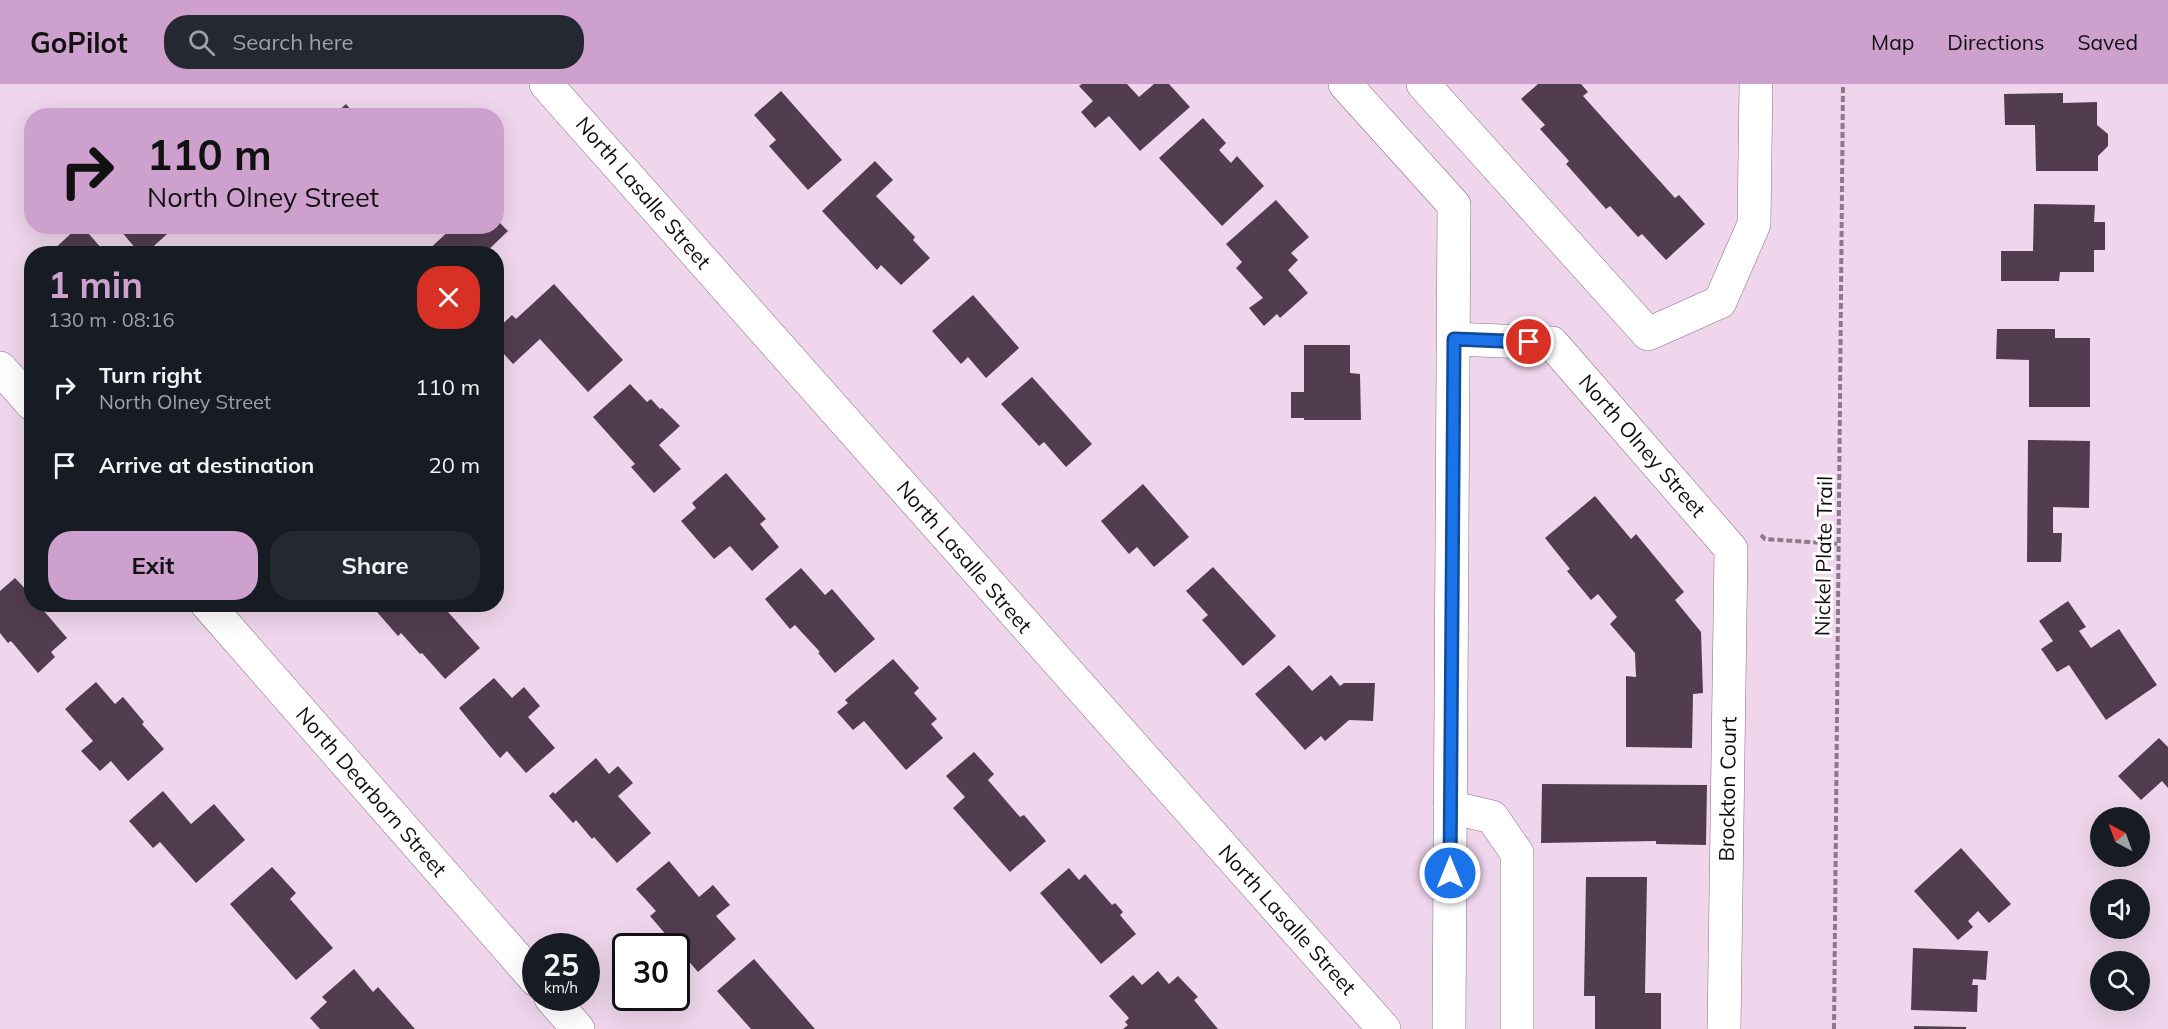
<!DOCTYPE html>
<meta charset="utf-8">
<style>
body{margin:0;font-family:Mulish,sans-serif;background:#242831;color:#f1f3f6;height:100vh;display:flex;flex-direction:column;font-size:22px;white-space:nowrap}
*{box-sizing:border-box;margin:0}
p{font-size:20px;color:#9ea1a6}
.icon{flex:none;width:33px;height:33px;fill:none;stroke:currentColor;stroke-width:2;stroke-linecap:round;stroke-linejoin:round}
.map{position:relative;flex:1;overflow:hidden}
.side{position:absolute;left:24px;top:162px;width:480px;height:366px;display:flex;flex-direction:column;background:#171b24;border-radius:24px;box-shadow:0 6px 24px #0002}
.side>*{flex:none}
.guide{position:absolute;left:24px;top:24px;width:480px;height:126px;border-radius:24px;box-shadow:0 6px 24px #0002;background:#cda0ce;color:#111;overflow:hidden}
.needle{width:39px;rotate:319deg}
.buttons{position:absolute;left:2090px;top:723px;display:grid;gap:12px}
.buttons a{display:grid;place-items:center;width:60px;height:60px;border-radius:50%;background:#171b24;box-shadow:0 6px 24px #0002;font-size:30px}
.speed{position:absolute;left:522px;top:849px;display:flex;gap:12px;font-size:30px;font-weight:700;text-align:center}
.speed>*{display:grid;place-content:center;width:78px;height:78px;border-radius:50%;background:#171b24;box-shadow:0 6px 24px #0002;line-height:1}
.speed small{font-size:15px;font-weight:400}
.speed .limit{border:3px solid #111;border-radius:9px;background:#fff;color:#111}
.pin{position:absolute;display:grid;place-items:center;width:51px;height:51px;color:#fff;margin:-26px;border:3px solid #fff;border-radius:50%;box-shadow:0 2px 6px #0007}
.me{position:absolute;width:66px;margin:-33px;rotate:0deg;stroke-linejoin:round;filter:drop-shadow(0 0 4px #0008)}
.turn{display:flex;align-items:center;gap:21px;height:126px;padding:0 24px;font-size:27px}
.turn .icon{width:78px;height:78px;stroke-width:2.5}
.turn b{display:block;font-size:42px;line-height:51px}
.round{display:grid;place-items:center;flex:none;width:63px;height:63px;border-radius:24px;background:#242831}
.headline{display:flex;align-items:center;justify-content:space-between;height:102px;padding:0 24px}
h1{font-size:36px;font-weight:700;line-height:45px;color:#cda0ce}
.button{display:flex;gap:12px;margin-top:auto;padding:12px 24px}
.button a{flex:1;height:69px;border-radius:24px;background:#cda0ce;color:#111;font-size:24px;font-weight:700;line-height:69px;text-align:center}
.button a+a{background:#242831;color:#f1f3f6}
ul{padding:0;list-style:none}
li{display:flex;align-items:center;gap:18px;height:78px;padding:0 24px}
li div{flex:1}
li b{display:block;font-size:22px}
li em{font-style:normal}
header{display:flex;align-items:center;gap:36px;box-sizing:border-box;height:84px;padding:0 30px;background:#cda0ce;color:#111}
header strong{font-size:28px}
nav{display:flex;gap:33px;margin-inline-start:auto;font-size:21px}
.search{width:420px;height:54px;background:#242831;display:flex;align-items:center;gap:15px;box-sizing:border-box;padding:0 21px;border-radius:24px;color:#9ea1a6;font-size:22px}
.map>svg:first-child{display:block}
.building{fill:#523d50}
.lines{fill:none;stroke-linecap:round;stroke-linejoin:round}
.minor-casing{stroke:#866f84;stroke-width:34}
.path{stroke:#8b7a89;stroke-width:4;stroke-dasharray:6 3;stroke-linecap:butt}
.minor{stroke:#fff;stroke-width:33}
.route-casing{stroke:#114b97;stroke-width:15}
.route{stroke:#1a73e8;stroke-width:10}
.labels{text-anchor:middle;stroke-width:6;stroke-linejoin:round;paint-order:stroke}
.street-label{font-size:21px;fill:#140c14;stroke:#fff}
</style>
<header>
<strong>GoPilot</strong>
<div class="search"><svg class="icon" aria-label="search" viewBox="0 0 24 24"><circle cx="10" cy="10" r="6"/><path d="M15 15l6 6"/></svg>Search here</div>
<nav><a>Map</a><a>Directions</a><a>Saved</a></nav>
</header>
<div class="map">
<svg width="2168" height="945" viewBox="0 0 2168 945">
<rect width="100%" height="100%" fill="#efd6ec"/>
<g class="building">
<polygon points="1082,0 1127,0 1139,13 1154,0 1169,0 1190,23 1140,67 1109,32 1095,44 1081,28 1093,17 1079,2"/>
<polygon points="1538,0 1581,0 1588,8 1583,12 1675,114 1679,111 1705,140 1666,176 1642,150 1638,153 1610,122 1606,125 1566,80 1569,77 1540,45 1545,41 1521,15"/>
<polygon points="781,7 842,76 808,106 769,62 776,56 754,31"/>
<polygon points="2063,9 2063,19 2097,18 2097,41 2108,50 2108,62 2098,72 2098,87 2036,87 2035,41 2005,41 2004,10"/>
<polygon points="346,20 356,32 333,32"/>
<polygon points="1203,34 1226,59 1219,66 1231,79 1237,72 1264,102 1222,142 1159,74"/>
<polygon points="875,77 893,96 876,112 915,153 913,156 930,174 901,201 881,181 877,186 822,127"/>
<polygon points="1276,116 1309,153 1291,169 1298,176 1288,186 1308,209 1280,234 1277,230 1264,242 1249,224 1263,214 1236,184 1242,178 1226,160"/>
<polygon points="2034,120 2095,121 2094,138 2105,138 2105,166 2094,166 2094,188 2060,188 2059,197 2001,197 2001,167 2033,167"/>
<polygon points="496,135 508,147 484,170 424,170 454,142 496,142"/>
<polygon points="79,142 82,142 102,165 100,167 103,170 49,170"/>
<polygon points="117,142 176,142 145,170 140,170"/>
<polygon points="554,200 623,276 588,308 540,255 513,280 496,261 496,246 512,231 516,235"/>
<polygon points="973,211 1019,264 986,294 968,273 961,280 932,247"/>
<polygon points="1997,245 2055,245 2055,254 2090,254 2090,323 2029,323 2029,276 1996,275"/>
<polygon points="1304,261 1350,261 1350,289 1360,290 1361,336 1304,336 1304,334 1291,334 1291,308 1304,308"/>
<polygon points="1032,293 1092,360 1066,383 1044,358 1039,362 1001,320"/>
<polygon points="630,300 647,318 651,315 660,325 662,324 680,342 659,361 681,385 654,409 631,383 635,380 593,333"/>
<polygon points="2028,356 2090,357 2089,424 2053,423 2053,449 2062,449 2061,478 2027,478"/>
<polygon points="726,389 766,435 760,440 779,463 752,487 730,462 714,475 681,437 696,424 692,419"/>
<polygon points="1143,400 1189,453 1154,483 1137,463 1129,470 1101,437"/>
<polygon points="1595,412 1631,455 1636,450 1684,508 1675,516 1701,548 1703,609 1693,610 1692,664 1626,663 1626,592 1636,593 1635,569 1610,540 1617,533 1598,510 1591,516 1567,487 1570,485 1545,454"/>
<polygon points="1213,483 1276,552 1243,582 1202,536 1208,531 1186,507"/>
<polygon points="801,484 825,511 832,505 875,555 835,589 818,569 820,568 795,541 790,545 765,515"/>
<polygon points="15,494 32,512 32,520 38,520 67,554 51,568 55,573 38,589 11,557 8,559 0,549 0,507"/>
<polygon points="2068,517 2086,543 2079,547 2091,564 2119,545 2157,601 2106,636 2069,581 2057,588 2041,565 2053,557 2039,537"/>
<polygon points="385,520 441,520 480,564 445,595 422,569 420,570 401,549 398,552 377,528"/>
<polygon points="893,575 919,604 914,609 937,635 931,640 943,654 906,686 864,637 853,646 837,628 848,619 845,616"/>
<polygon points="1289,581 1312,607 1331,591 1340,602 1344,599 1375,599 1373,637 1349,636 1325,657 1321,652 1305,666 1255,610"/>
<polygon points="494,594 512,614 524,603 540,622 528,633 555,664 526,689 507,667 500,674 459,624"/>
<polygon points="96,598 115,620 123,613 144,638 142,640 164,665 128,697 111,677 100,687 81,667 93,657 65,625"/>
<polygon points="2159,654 2168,663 2168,704 2162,697 2141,716 2118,692"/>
<polygon points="974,668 994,690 988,696 1020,733 1024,731 1046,757 1010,788 953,724 965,713 946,692"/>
<polygon points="596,674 609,690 618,682 633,699 618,712 651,749 617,779 594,753 592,755 576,736 573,739 549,712 553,708 555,710"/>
<polygon points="1542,700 1707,701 1706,761 1656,760 1656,757 1541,759"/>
<polygon points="163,707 191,740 214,720 245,756 196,799 160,758 153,764 129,737"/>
<polygon points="1961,764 2011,820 1989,839 1978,827 1968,837 1973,843 1958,856 1914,807"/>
<polygon points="669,777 699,813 713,801 730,821 716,832 736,855 698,888 650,832 656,827 636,805"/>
<polygon points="272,783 296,809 290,815 333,864 296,896 230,820"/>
<polygon points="1069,784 1079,796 1085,790 1112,821 1115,819 1123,828 1120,831 1136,850 1101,880 1040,809"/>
<polygon points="1586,793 1647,793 1645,909 1661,909 1661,945 1595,945 1595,912 1584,912"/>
<polygon points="1913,864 1988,867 1986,896 1973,895 1972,901 1978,901 1977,928 1911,926"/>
<polygon points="754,875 815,945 751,945 717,907"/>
<polygon points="354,885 373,908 378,903 415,945 320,945 310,934 327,918 322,913"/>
<polygon points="1158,887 1169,900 1178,892 1198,913 1194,916 1218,945 1123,945 1128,941 1125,938 1129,934 1109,912 1133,891 1142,901"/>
<polygon points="1914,942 1966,943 1966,945 1914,945"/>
</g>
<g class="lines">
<defs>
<g id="minor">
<polyline points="546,0 1384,945"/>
<polyline points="1345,0 1454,121 1449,945"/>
<polyline points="1423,0 1648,250 1720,218 1754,140 1756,0"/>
<polyline points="1454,255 1552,259 1731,465 1724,945"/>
<polyline points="0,284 32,320"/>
<polyline points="207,520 536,896"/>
<polyline points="1450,723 1492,733 1517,769 1517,945"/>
<polyline points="551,914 578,945"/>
</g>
</defs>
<use href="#minor" class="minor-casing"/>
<g class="path">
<polyline points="1761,451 1765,455 1839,460"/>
<polyline points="1834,945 1843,0"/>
</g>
<use href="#minor" class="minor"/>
</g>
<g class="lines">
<defs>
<polyline id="route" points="1450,789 1454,255 1529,258"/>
</defs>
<use href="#route" class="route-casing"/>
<use href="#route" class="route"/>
</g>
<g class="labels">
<g class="street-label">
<text transform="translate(643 109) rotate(49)" y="7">North Lasalle Street</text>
<text transform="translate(1642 362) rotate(49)" y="7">North Olney Street</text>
<text transform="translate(1824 472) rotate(-89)" y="7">Nickel Plate Trail</text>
<text transform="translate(964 473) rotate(49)" y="7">North Lasalle Street</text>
<text transform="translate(1728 705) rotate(-89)" y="7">Brockton Court</text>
<text transform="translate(371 708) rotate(49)" y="7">North Dearborn Street</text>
<text transform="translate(1287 836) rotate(48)" y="7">North Lasalle Street</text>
</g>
</g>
</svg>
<div class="buttons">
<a><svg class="needle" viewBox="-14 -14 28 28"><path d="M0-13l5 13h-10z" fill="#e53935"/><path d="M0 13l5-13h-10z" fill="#9ea1a6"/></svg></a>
<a><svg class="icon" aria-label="sound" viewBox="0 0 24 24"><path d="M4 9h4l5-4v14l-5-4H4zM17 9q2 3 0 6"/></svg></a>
<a><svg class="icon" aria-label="search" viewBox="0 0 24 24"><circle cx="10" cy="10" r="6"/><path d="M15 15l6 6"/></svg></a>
</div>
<div class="speed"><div>25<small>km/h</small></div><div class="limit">30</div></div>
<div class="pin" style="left:1529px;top:258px;background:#d93025"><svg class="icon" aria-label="arrive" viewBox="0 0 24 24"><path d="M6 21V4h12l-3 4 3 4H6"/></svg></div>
<svg class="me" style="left:1450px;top:789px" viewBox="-20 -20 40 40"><circle r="17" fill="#1a73e8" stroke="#fff" stroke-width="3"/><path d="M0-11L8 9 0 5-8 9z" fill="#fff"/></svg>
<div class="guide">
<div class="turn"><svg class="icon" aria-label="right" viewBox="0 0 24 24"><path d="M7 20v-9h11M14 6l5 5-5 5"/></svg><div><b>110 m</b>North Olney Street</div></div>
</div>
<section class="side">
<div class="headline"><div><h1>1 min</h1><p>130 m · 08:16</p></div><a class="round" style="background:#d93025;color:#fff"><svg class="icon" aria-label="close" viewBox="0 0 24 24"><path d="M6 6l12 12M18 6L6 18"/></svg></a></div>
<ul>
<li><svg class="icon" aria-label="right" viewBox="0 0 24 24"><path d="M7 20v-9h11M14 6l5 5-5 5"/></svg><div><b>Turn right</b><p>North Olney Street</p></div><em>110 m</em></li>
<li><svg class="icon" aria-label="arrive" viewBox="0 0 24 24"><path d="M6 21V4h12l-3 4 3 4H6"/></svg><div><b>Arrive at destination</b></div><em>20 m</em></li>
</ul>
<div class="button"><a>Exit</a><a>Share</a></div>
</section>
</div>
